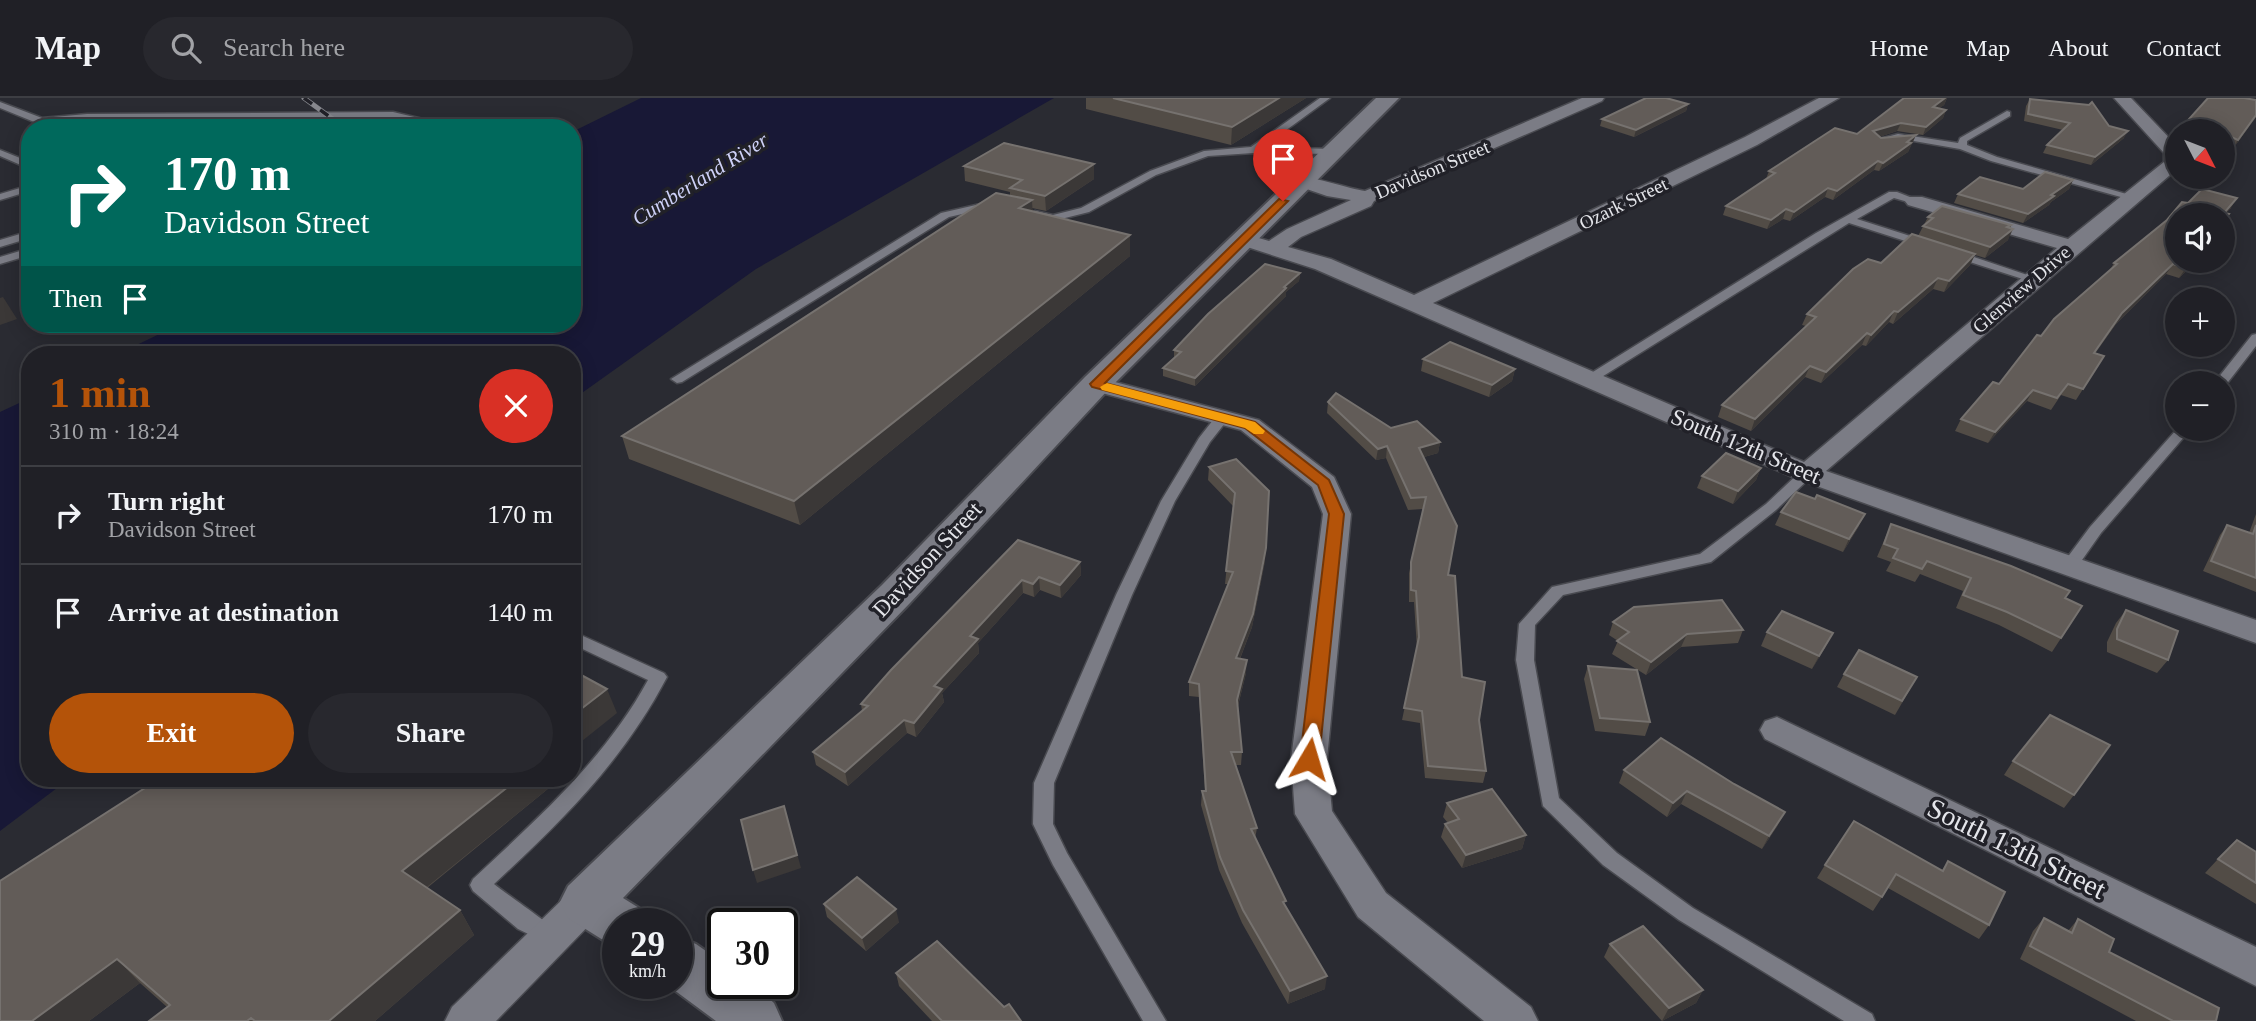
<!DOCTYPE html>
<meta charset="utf-8">
<style>
body{margin:0;font-family:Georgia,serif;background:#28282e;color:#f1f3f6;height:100vh;display:flex;flex-direction:column;font-size:26px;white-space:nowrap}
*{box-sizing:border-box;margin:0}
p{font-size:23px;color:#a2a3a7}
.icon{flex:none;width:38px;height:38px;fill:none;stroke:currentColor;stroke-width:2;stroke-linecap:round;stroke-linejoin:round}
.map{position:relative;flex:1;overflow:hidden}
.details{position:absolute;left:21px;top:248px;width:560px;height:441px;display:flex;flex-direction:column;background:#202026;border-radius:28px;box-shadow:0 4px 18px #0003,0 0 0 2px #3d3e43}
.details>*{flex:none}
.hud{position:absolute;left:21px;top:21px;width:560px;height:214px;border-radius:28px;box-shadow:0 4px 18px #0003,0 0 0 2px #3d3e43;background:#00695c;color:#fff;overflow:hidden}
.needle{width:46px;rotate:132deg}
.fabs{position:absolute;left:2165px;top:21px;display:grid;gap:14px}
.fabs a{display:grid;place-items:center;width:70px;height:70px;border-radius:50%;background:#202026;box-shadow:0 4px 18px #0003,0 0 0 2px #3d3e43;font-size:35px}
.speed{position:absolute;left:602px;top:810px;display:flex;gap:14px;font-size:35px;font-weight:700;text-align:center}
.speed>*{display:grid;place-content:center;width:91px;height:91px;border-radius:50%;background:#202026;box-shadow:0 4px 18px #0003,0 0 0 2px #3d3e43;line-height:1}
.speed small{font-size:18px;font-weight:400}
.speed .limit{border:4px solid #111;border-radius:10px;background:#fff;color:#111}
.pin{position:absolute;display:grid;place-items:center;width:60px;height:60px;color:#fff;margin:-72px -30px;border-radius:50% 50% 50% 0;rotate:-45deg;box-shadow:0 0 7px #0007}
.pin .icon{rotate:45deg}
.me{position:absolute;width:77px;margin:-38px;rotate:7deg;stroke-linejoin:round;filter:drop-shadow(0 0 5px #0008)}
.turn{display:flex;align-items:center;gap:24px;height:147px;padding:0 28px;font-size:32px}
.turn .icon{width:91px;height:91px;stroke-width:2.5}
.turn b{display:block;font-size:49px;line-height:60px}
.then{display:flex;align-items:center;height:66px;padding:0 28px;background:#0003;gap:14px;font-size:26px}
.round{display:grid;place-items:center;flex:none;width:74px;height:74px;border-radius:37px;background:#28282e}
.summary{display:flex;align-items:center;justify-content:space-between;height:119px;padding:0 28px}
h1{font-size:42px;font-weight:700;line-height:52px;color:#b45309}
.primary-button{display:flex;gap:14px;margin-top:auto;padding:14px 28px}
.primary-button a{flex:1;height:80px;border-radius:42px;background:#b45309;color:#fff;font-size:28px;font-weight:700;line-height:80px;text-align:center}
.primary-button a+a{background:#28282e;color:#f1f3f6}
ul{padding:0;list-style:none}
li{display:flex;align-items:center;gap:21px;height:98px;padding:0 28px;border-top:2px solid #3d3e43}
li div{flex:1}
li b{display:block;font-size:26px}
li em{font-style:normal}
header{display:flex;align-items:center;gap:42px;box-sizing:border-box;height:98px;padding:0 35px;background:#202026;border-bottom:2px solid #3d3e43}
header strong{font-size:33px}
nav{display:flex;gap:38px;margin-inline-start:auto;font-size:24px}
.search{width:490px;height:63px;background:#28282e;display:flex;align-items:center;gap:18px;box-sizing:border-box;padding:0 24px;border-radius:38px;color:#a2a3a7;font-size:26px}
.map>svg:first-child{display:block}
.water{fill:#181836}
.lines{fill:none;stroke-linecap:round;stroke-linejoin:round}
.lane-casing{stroke:#494a50;stroke-width:3}
.street-casing{stroke:#494a50;stroke-width:3}
.secondary-casing{stroke:#494a50;stroke-width:4}
.lane{fill:#7b7c85;fill-rule:evenodd}
.street{fill:#7b7c85;fill-rule:evenodd}
.secondary{fill:#7b7c85;fill-rule:evenodd}
.rail-casing{stroke:#87888e;stroke-width:5}
.rail{stroke:#212128;stroke-width:3.5;stroke-dasharray:10;stroke-linecap:butt}
.wall{fill:#524c46}
.shaded-wall{fill:#3b3837}
.building{fill:#625c58;stroke:#76726f;stroke-width:2}
.route{fill:#b45309;stroke:#753606;stroke-width:2}
.slow{fill:#f59e0b}
.labels{text-anchor:middle;stroke-width:7;stroke-linejoin:round;paint-order:stroke}
.far-street-label{font-size:19px;fill:#e4e5ea;stroke:#212128}
.far-water-label{font-size:21px;font-style:italic;fill:#ced1f7;stroke:#212128}
.street-label{font-size:23px;fill:#e4e5ea;stroke:#212128}
.near-street-label{font-size:28px;fill:#e4e5ea;stroke:#212128}
</style>
<header>
<strong>Map</strong>
<div class="search"><svg class="icon" aria-label="search" viewBox="0 0 24 24"><circle cx="10" cy="10" r="6"/><path d="M15 15l6 6"/></svg>Search here</div>
<nav><a>Home</a><a>Map</a><a>About</a><a>Contact</a></nav>
</header>
<div class="map">
<svg width="2256" height="923" viewBox="0 0 2256 923">
<rect width="100%" height="100%" fill="#2a2b32"/>
<g class="water">
<polygon points="641,0 1054,0 756,171 572,302 572,257 116,257 180,226 572,226 572,34"/>
<polygon points="30,300 30,681 69,681 0,733 0,314"/>
</g>
<g class="lines">
<defs>
<g id="lane">
<polygon points="1320,0 1330,0 1263,49 1333,51 1336,52 1336,56 1253,55 1208,58 1156,77 1089,114 1053,123 1030,116 1035,113 1053,117 1081,110 1150,73 1204,53 1251,49"/>
<polygon points="0,4 42,20 87,16 393,14 457,29 442,30 393,20 212,23 208,26 199,23 87,22 53,25 58,28 56,30 49,30 0,10"/>
<polygon points="2007,13 2010,14 2010,18 1967,43 1967,47 1997,59 2137,99 2128,101 1991,63 1960,51 1908,42 1877,46 1872,43 1898,36 1958,45 1960,40"/>
<polygon points="0,52 30,64 30,71 0,58"/>
<polygon points="30,87 30,93 0,102 0,96"/>
<polygon points="1889,94 1897,94 1920,103 1915,106 1894,100 1857,121 1932,145 1932,149 1924,149 1849,125 1592,285 1587,286 1580,282 1816,135"/>
<polygon points="989,104 994,107 993,109 949,119 682,284 677,285 671,281 941,115"/>
<polygon points="30,133 30,140 0,149 0,142"/>
<polygon points="30,150 30,157 0,166 0,159"/>
<polygon points="1948,153 1956,153 2039,181 2029,183 1948,157"/>
<polygon points="2256,236 2256,248 2225,288 2222,285 2214,285 2252,237"/>
<polygon points="1222,316 1229,320 1210,344 1175,403 1132,497 1054,685 1053,726 1067,755 1166,923 1143,923 1053,767 1033,726 1034,685 1116,497 1161,403 1199,340 1217,317"/>
<polygon points="2177,331 2191,331 2101,435 2075,472 2063,472 2061,468 2090,429"/>
<polygon points="1807,371 1814,375 1812,378 1776,412 1711,464 1563,497 1535,527 1534,562 1559,700 1617,755 1693,810 1872,916 1875,923 1844,923 1679,822 1603,767 1543,708 1516,562 1519,526 1552,489 1700,456 1766,406 1802,372"/>
<path d="M572 533 664 575 667 579C623 663 563 722 494 786 505 795 559 832 562 838L559 845 551 847 518 831 473 793 470 787 473 781C538 720 605 661 648 582L572 546Z"/>
</g>
<g id="street">
<path d="M1582 0H1604L1602 3 1374 103 1371 108 1301 139 1288 149 1331 161 1414 197 1745 39 1819 0H1839L1757 47 1433 205 1804 364 2057 150 1908 107 1905 103 1908 99H1922L2068 141 2164 64V55L2114 0H2131L2177 48V71L1826 373 2256 522V545L1797 381 1315 171 1238 146 1235 142 1238 138 1245 136 1269 143 1287 131 1351 102 1327 98 1295 87 1293 83 1295 79C1306 76 1349 91 1365 93Z"/>
<polygon points="1096,279 1259,322 1334,379 1351,416 1327,661 1332,713 1386,795 1531,909 1538,923 1484,923 1358,819 1295,716 1291,661 1323,416 1312,389 1241,332 1087,291 1084,286 1087,281"/>
<polygon points="1777,619 2256,849 2256,888 1765,641 1760,632 1765,623"/>
<polygon points="586,787 600,792 606,804 600,816 496,923 445,923 452,909 572,792"/>
</g>
<g id="secondary">
<polygon points="1376,0 1399,0 1107,293 910,505 623,800 639,810 647,826 618,826 618,847 603,842 568,820 560,804 568,788 882,487 1085,279"/>
<polygon points="677,839 696,846 723,865 723,886 753,886 774,905 782,923 716,923 666,886 677,886"/>
</g>
</defs>
<use href="#lane" class="lane-casing"/>
<use href="#street" class="street-casing"/>
<use href="#secondary" class="secondary-casing"/>
<use href="#lane" class="lane"/>
<use href="#street" class="street"/>
<use href="#secondary" class="secondary"/>
<defs>
<polyline id="rail" points="304,0 345,30"/>
</defs>
<use href="#rail" class="rail-casing"/>
<use href="#rail" class="rail"/>
</g>
<g class="wall">
<polygon points="1086,0 1306,0 1231,47 1086,11"/>
<polygon points="1904,0 1947,0 1944,7 1939,10 1946,12 1943,20 1923,37 1897,33 1879,39 1881,40 1916,37 1908,54 1879,73 1874,72 1833,102 1825,99 1790,123 1783,121 1767,131 1723,117 1726,108 1766,81 1769,73 1857,36"/>
<polygon points="2030,1 2109,28 2124,40 2091,67 2043,55 2047,47 2063,32 2024,23 2026,8"/>
<polygon points="1688,6 1686,13 1634,39 1600,28 1602,21"/>
<polygon points="2256,19 2232,52 2222,48 2222,33 2189,33 2184,31 2189,21"/>
<polygon points="964,68 1094,81 1046,113 1032,110 1033,114 1130,137 1130,158 800,427 629,361 622,338 1010,97 1010,94 965,83"/>
<polygon points="2073,82 2069,91 2051,104 2049,107 2023,125 1954,105 1958,96 2023,91"/>
<polygon points="2188,105 2231,110 2177,163 2197,163 2179,180 2166,176 2116,226 2095,255 2104,258 2076,302 2061,297 2051,312 2027,303 1988,345 1955,333 1961,321 1999,286 2041,238 2110,172 2114,165"/>
<polygon points="1928,119 2011,127 2008,142 1985,160 1975,157 1970,167 1944,194 1933,191 1893,226 1889,224 1866,248 1862,247 1821,285 1805,279 1751,333 1718,319 1722,307 1806,228 1802,227 1807,216 1881,165 1918,138"/>
<polygon points="1300,175 1299,183 1286,194 1286,198 1195,288 1163,278 1163,270 1174,260 1174,252"/>
<polygon points="1423,261 1515,271 1512,283 1489,299 1421,273"/>
<polygon points="1328,304 1391,330 1440,344 1438,355 1424,359 1448,477 1462,579 1479,622 1486,673 1483,685 1425,680 1420,625 1402,622 1417,551 1414,504 1409,504 1409,475 1423,411 1408,412 1386,360 1376,362 1327,315"/>
<polygon points="1236,361 1265,463 1252,529 1240,561 1246,575 1238,608 1242,654 1241,667 1235,667 1257,730 1255,741 1285,808 1325,891 1288,906 1242,825 1219,772 1201,707 1202,693 1205,693 1199,599 1189,598 1189,584 1228,486 1225,486 1233,408 1208,382 1209,369"/>
<polygon points="1761,370 1756,382 1733,406 1697,390 1702,378"/>
<polygon points="1815,401 1859,428 1843,454 1775,427 1781,414"/>
<polygon points="2256,416 2256,494 2203,473 2220,437 2227,427 2249,435"/>
<polygon points="1891,426 2065,500 2082,508 2052,554 1999,527 1956,510 1963,493 1920,476 1915,484 1886,473 1891,464 1877,459"/>
<polygon points="1018,442 1080,464 1081,477 1061,500 1040,492 1034,499 1023,495 978,545 979,555 942,595 944,604 916,639 907,635 848,688 816,667 813,654 862,613 861,606"/>
<polygon points="2126,512 2168,562 2157,575 2107,554 2107,544 2116,525"/>
<polygon points="1613,524 1743,532 1738,545 1681,549 1646,577 1612,556 1618,543 1609,537"/>
<polygon points="1767,534 1826,548 1812,571 1761,548"/>
<polygon points="1588,568 1650,624 1645,638 1595,633 1584,581"/>
<polygon points="1844,576 1917,579 1895,617 1837,589"/>
<polygon points="1661,640 1778,727 1762,751 1681,706 1667,719 1619,685 1624,672"/>
<polygon points="2013,663 2074,697 2064,710 2004,677"/>
<polygon points="560,681 427,790 460,812 474,837 375,923 149,923 167,909 140,885 89,923 0,923 0,783"/>
<polygon points="1447,705 1526,737 1522,751 1462,770 1441,739 1445,726 1448,725 1443,719"/>
<polygon points="2256,754 2256,806 2205,775 2218,761"/>
<polygon points="1948,763 1989,827 1979,841 1888,790 1873,813 1817,780 1825,767 1942,772"/>
<polygon points="824,806 899,824 866,853 827,819"/>
<polygon points="2044,820 2068,833 2078,821 2109,854 2216,923 2136,923 2020,861 2033,833"/>
<polygon points="1610,846 1703,892 1696,905 1662,923 1604,859"/>
<polygon points="896,875 1004,909 1021,923 932,923 899,888"/>
</g>
<g class="shaded-wall">
<polygon points="1279,0 1306,0 1231,47 1232,29"/>
<polygon points="1945,0 1947,0 1944,7 1930,17 1933,9"/>
<polygon points="1688,6 1686,13 1634,39 1636,32"/>
<polygon points="1946,12 1943,20 1923,37 1926,29"/>
<polygon points="2256,17 2256,19 2232,52 2238,42"/>
<polygon points="1901,25 1897,33 1870,42 1873,33"/>
<polygon points="2128,33 2124,40 2091,67 2095,59"/>
<polygon points="1916,37 1908,54 1879,73 1883,65"/>
<polygon points="1878,63 1874,72 1833,102 1837,93"/>
<polygon points="1094,66 1094,81 1046,113 1045,98"/>
<polygon points="2073,82 2069,91 2051,104 2049,107 2023,125 2028,116"/>
<polygon points="1828,90 1825,99 1790,123 1794,114"/>
<polygon points="2237,100 2231,110 2222,120 2222,117"/>
<polygon points="1032,102 1033,122 1019,110"/>
<polygon points="1786,111 1783,121 1767,131 1771,122"/>
<polygon points="2011,127 2006,137 2013,131 2008,142 1985,160 1990,149 2007,129"/>
<polygon points="1130,137 1130,158 800,427 794,403"/>
<polygon points="1975,156 1970,167 1944,194 1949,183"/>
<polygon points="2193,163 2197,163 2179,180 2186,170"/>
<polygon points="2173,166 2166,176 2116,226 2088,266 2094,255 2122,215"/>
<polygon points="1300,175 1299,183 1286,194 1286,198 1195,288 1195,280 1284,189"/>
<polygon points="1938,180 1933,191 1893,226 1898,214"/>
<polygon points="3,199 17,221 0,227 0,200"/>
<polygon points="1894,213 1889,224 1866,248 1871,237"/>
<polygon points="1867,235 1862,247 1821,285 1826,274"/>
<polygon points="1810,268 1805,279 1751,333 1755,321"/>
<polygon points="1515,271 1512,283 1489,299 1492,287"/>
<polygon points="2033,292 2027,303 1988,345 1995,334"/>
<polygon points="1440,344 1438,355 1417,361 1419,350"/>
<polygon points="1387,348 1386,360 1376,362 1378,351"/>
<polygon points="1761,370 1756,382 1733,406 1738,393"/>
<polygon points="1865,416 1859,428 1843,454 1849,441"/>
<polygon points="1266,450 1265,463 1252,529 1235,573 1236,560"/>
<polygon points="1080,464 1081,477 1061,500 1060,487"/>
<polygon points="1039,479 1040,492 1034,499 1033,486"/>
<polygon points="1022,482 1023,495 978,545 979,555 942,595 944,604 916,639 914,625 934,588 970,538"/>
<polygon points="1833,535 1826,548 1812,571 1819,558"/>
<polygon points="1687,536 1681,549 1646,577 1651,564"/>
<polygon points="1247,562 1246,575 1236,615 1237,602"/>
<polygon points="607,591 617,615 572,651 572,618"/>
<polygon points="904,622 907,635 848,688 845,674"/>
<polygon points="518,681 560,681 417,797 402,773"/>
<polygon points="1687,693 1681,706 1667,719 1673,705"/>
<polygon points="784,708 801,770 757,785 753,772"/>
<polygon points="1785,714 1778,727 1762,751 1769,738"/>
<polygon points="1526,737 1522,751 1462,770 1466,757"/>
<polygon points="896,811 899,824 866,853 862,840"/>
<polygon points="460,812 474,837 375,923 329,923"/>
<polygon points="117,861 140,885 89,923 32,923"/>
<polygon points="1327,878 1325,891 1288,906 1290,893"/>
<polygon points="1703,892 1696,905 1662,923 1669,910"/>
</g>
<g class="building">
<polygon points="1113,0 1279,0 1232,29"/>
<polygon points="1646,0 1666,0 1688,6 1636,32 1602,21"/>
<polygon points="1904,0 1945,0 1933,9 1946,12 1926,29 1901,25 1873,33 1881,40 1916,37 1907,44 1911,45 1883,65 1878,63 1837,93 1828,90 1794,114 1786,111 1771,122 1726,108 1775,75 1769,73 1835,30 1857,36"/>
<polygon points="2208,0 2244,0 2256,2 2256,17 2238,42 2222,35 2222,33 2218,33 2189,21"/>
<polygon points="2030,1 2089,7 2092,4 2109,28 2128,33 2095,59 2047,47 2070,25 2028,16"/>
<polygon points="1004,45 1094,66 1045,98 1010,90 1022,82 964,68"/>
<polygon points="2045,74 2073,82 2051,97 2054,98 2028,116 1958,96 1980,79 2023,91"/>
<polygon points="2202,91 2237,100 2224,115 2229,116 2222,125 2222,117 2177,117 2177,163 2193,163 2186,170 2173,166 2122,215 2094,255 2104,258 2083,291 2068,286 2057,300 2033,292 1995,334 1961,321 1993,284 1999,286 2037,237 2041,238 2054,221 2117,166 2114,165 2167,122 2182,104 2188,105"/>
<polygon points="996,95 1032,102 1019,110 1130,137 794,403 622,338"/>
<polygon points="1942,108 2011,127 2007,129 2013,131 1990,149 1923,128 1933,120 1928,119"/>
<polygon points="1912,136 1975,156 1949,183 1938,180 1898,214 1894,213 1871,237 1867,235 1826,274 1810,268 1755,321 1722,307 1816,219 1807,216 1853,171 1868,161 1881,165"/>
<polygon points="1265,166 1300,175 1284,189 1286,190 1195,280 1163,270 1181,254 1174,252 1208,216"/>
<polygon points="1450,244 1515,271 1492,287 1423,261"/>
<polygon points="1336,295 1391,330 1417,323 1440,344 1419,350 1457,428 1448,477 1455,478 1462,579 1485,584 1479,622 1486,673 1428,668 1422,613 1404,610 1419,539 1416,493 1411,492 1411,464 1426,399 1411,400 1387,348 1378,351 1328,304"/>
<polygon points="1726,355 1761,370 1738,393 1702,378"/>
<polygon points="1236,361 1269,393 1266,450 1253,516 1236,560 1247,562 1237,602 1242,654 1231,654 1257,730 1251,731 1286,803 1283,804 1327,878 1290,893 1243,812 1220,759 1202,693 1206,693 1199,586 1189,584 1233,474 1226,473 1235,395 1209,369"/>
<polygon points="1796,394 1815,401 1817,397 1865,416 1849,441 1781,414"/>
<polygon points="1891,426 2011,468 2070,493 2065,500 2082,508 2061,540 2007,514 1963,497 1971,480 1927,463 1922,471 1893,460 1898,451 1884,446"/>
<polygon points="2227,427 2253,436 2256,427 2256,480 2211,463"/>
<polygon points="1018,442 1080,464 1060,487 1039,479 1033,486 1022,482 970,538 978,541 934,588 942,591 914,625 904,622 845,674 813,654 868,608 861,606 891,572"/>
<polygon points="1722,502 1743,532 1687,536 1651,564 1617,543 1629,534 1613,524 1634,509"/>
<polygon points="2126,512 2178,533 2168,562 2117,541 2117,531"/>
<polygon points="1782,513 1833,535 1819,558 1767,534"/>
<polygon points="1859,552 1917,579 1902,603 1844,576"/>
<polygon points="1588,568 1637,572 1650,624 1600,620"/>
<polygon points="572,572 607,591 572,618"/>
<polygon points="2050,617 2110,647 2074,697 2013,663"/>
<polygon points="1661,640 1734,686 1785,714 1769,738 1687,693 1673,705 1624,672"/>
<polygon points="159,681 518,681 402,773 460,812 329,923 255,923 251,920 247,923 149,923 170,907 117,861 32,923 0,923 0,783"/>
<polygon points="1492,691 1526,737 1466,757 1445,726 1459,721 1447,705"/>
<polygon points="784,708 797,757 753,772 741,722"/>
<polygon points="1854,723 1943,773 1948,763 2005,794 1989,827 1896,776 1882,799 1825,767"/>
<polygon points="2237,742 2256,754 2256,785 2218,761"/>
<polygon points="857,779 896,811 862,840 824,806"/>
<polygon points="2044,820 2072,835 2078,821 2114,841 2109,854 2219,910 2216,923 2173,923 2030,848"/>
<polygon points="1643,828 1703,892 1669,910 1610,846"/>
<polygon points="937,843 1004,909 1009,906 1021,923 942,923 896,875"/>
</g>
<polygon class="route" points="1279,101 1288,103 1105,285 1255,324 1329,382 1344,416 1319,661 1316,666 1309,668 1302,666 1300,661 1329,416 1318,387 1245,330 1092,289 1090,286"/>
<polygon class="slow" points="1107,285 1255,324 1265,333 1263,336 1254,336 1245,330 1102,292 1100,289"/>
<g class="labels">
<g class="far-street-label">
<text transform="translate(1432 71) rotate(-23)" y="7">Davidson Street</text>
<text transform="translate(1623 105) rotate(-26)" y="7">Ozark Street</text>
<text transform="translate(2021 191) rotate(-41)" y="7">Glenview Drive</text>
</g>
<g class="far-water-label">
<text transform="translate(700 81) rotate(-32)" y="7">Cumberland River</text>
</g>
<g class="street-label">
<text transform="translate(1746 348) rotate(23)" y="8">South 12th Street</text>
<text transform="translate(927 461) rotate(-47)" y="8">Davidson Street</text>
</g>
<g class="near-street-label">
<text transform="translate(2017 750) rotate(26)" y="10">South 13th Street</text>
</g>
</g>
</svg>
<div class="fabs">
<a><svg class="needle" viewBox="-14 -14 28 28"><path d="M0-13l5 13h-10z" fill="#e53935"/><path d="M0 13l5-13h-10z" fill="#a2a3a7"/></svg></a>
<a><svg class="icon" aria-label="sound" viewBox="0 0 24 24"><path d="M4 9h4l5-4v14l-5-4H4zM17 9q2 3 0 6"/></svg></a>
<a>+</a>
<a>−</a>
</div>
<div class="speed"><div>29<small>km/h</small></div><div class="limit">30</div></div>
<div class="pin" style="left:1283px;top:103px;background:#d93025"><svg class="icon" aria-label="arrive" viewBox="0 0 24 24"><path d="M6 21V4h12l-3 4 3 4H6"/></svg></div>
<svg class="me" style="left:1309px;top:661px" viewBox="-20 -20 40 40"><path d="M0-17L14 15 0 8-14 15z" fill="#b45309" stroke="#fff" stroke-width="4"/></svg>
<div class="hud">
<div class="turn"><svg class="icon" aria-label="right" viewBox="0 0 24 24"><path d="M7 20v-9h11M14 6l5 5-5 5"/></svg><div><b>170 m</b>Davidson Street</div></div>
<div class="then">Then<svg class="icon" aria-label="arrive" viewBox="0 0 24 24"><path d="M6 21V4h12l-3 4 3 4H6"/></svg></div>
</div>
<section class="details">
<div class="summary"><div><h1>1 min</h1><p>310 m · 18:24</p></div><a class="round" style="background:#d93025;color:#fff"><svg class="icon" aria-label="close" viewBox="0 0 24 24"><path d="M6 6l12 12M18 6L6 18"/></svg></a></div>
<ul>
<li><svg class="icon" aria-label="right" viewBox="0 0 24 24"><path d="M7 20v-9h11M14 6l5 5-5 5"/></svg><div><b>Turn right</b><p>Davidson Street</p></div><em>170 m</em></li>
<li><svg class="icon" aria-label="arrive" viewBox="0 0 24 24"><path d="M6 21V4h12l-3 4 3 4H6"/></svg><div><b>Arrive at destination</b></div><em>140 m</em></li>
</ul>
<div class="primary-button"><a>Exit</a><a>Share</a></div>
</section>
</div>
